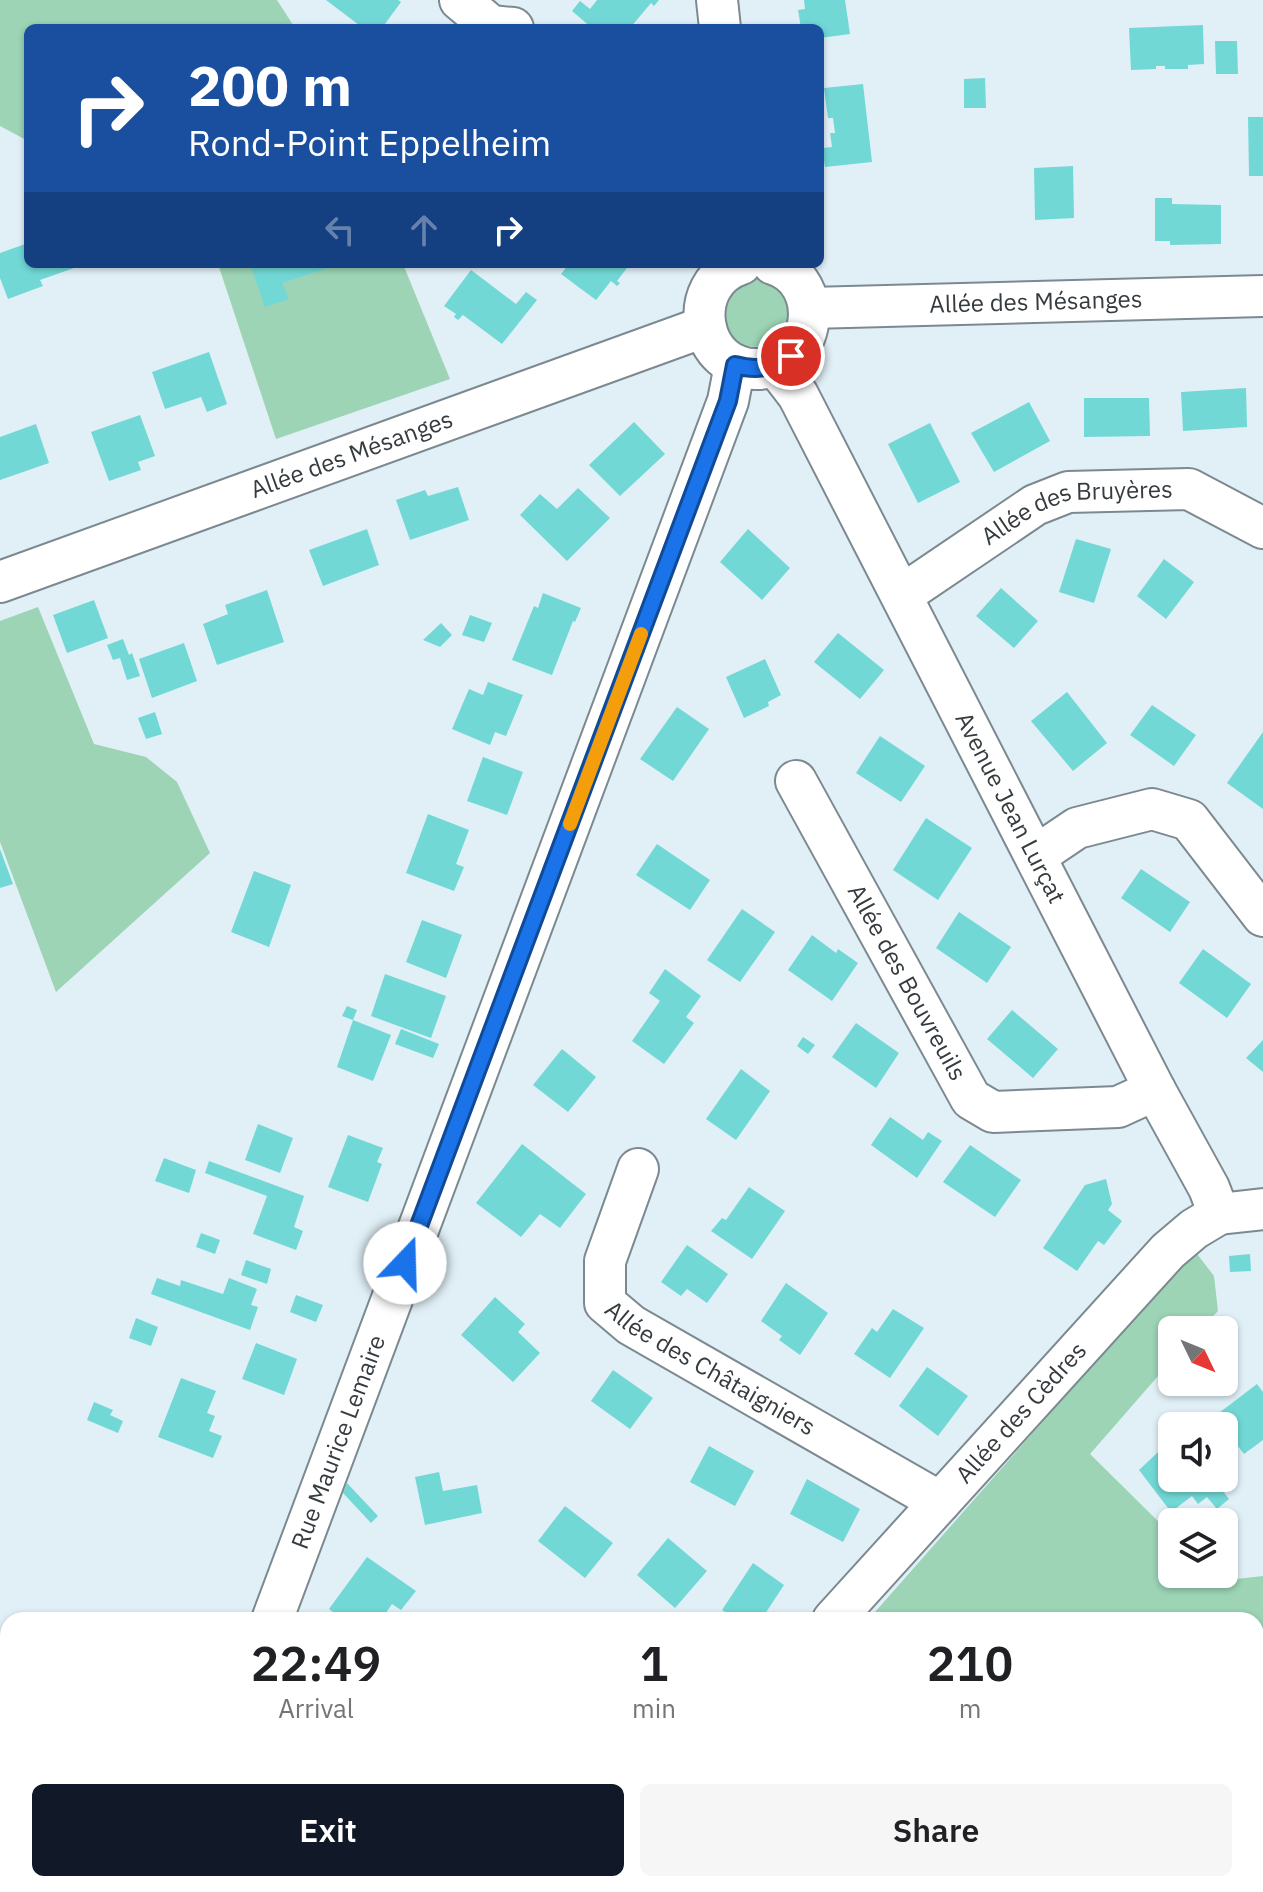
<!DOCTYPE html>
<meta charset="utf-8">
<style>
body{margin:0;font-family:"IBM Plex Sans",sans-serif;background:#f6f6f6;color:#202124;height:100vh;display:flex;flex-direction:column;font-size:30px;white-space:nowrap}
*{box-sizing:border-box;margin:0}
p{font-size:26px;color:#757577}
.icon{flex:none;width:44px;height:44px;fill:none;stroke:currentColor;stroke-width:2;stroke-linecap:round;stroke-linejoin:round}
.map{position:relative;flex:1;overflow:hidden}
.drawer{position:absolute;left:0px;top:1612px;width:1264px;height:280px;display:flex;flex-direction:column;background:#fff;border-radius:24px 24px 0 0;box-shadow:0 2px 6px #0004}
.drawer>*{flex:none}
.hud{position:absolute;left:24px;top:24px;width:800px;height:244px;border-radius:12px;box-shadow:0 2px 6px #0004;background:#1a4fa0;color:#fff;overflow:hidden}
.needle{width:52px;rotate:133deg}
.controls{position:absolute;left:1158px;top:1316px;display:grid;gap:16px}
.controls a{display:grid;place-items:center;width:80px;height:80px;border-radius:12px;background:#fff;box-shadow:0 2px 6px #0004;font-size:40px}
.pin{position:absolute;display:grid;place-items:center;width:68px;height:68px;color:#fff;margin:-34px;border:4px solid #fff;border-radius:50%;box-shadow:0 2px 8px #0007}
.me{position:absolute;width:88px;margin:-44px;rotate:21deg;stroke-linejoin:round;filter:drop-shadow(0 0 6px #0008)}
.turn{display:flex;align-items:center;gap:28px;height:168px;padding:0 32px;font-size:36px}
.turn .icon{width:104px;height:104px;stroke-width:2.5}
.turn b{display:block;font-size:56px;line-height:68px}
.lanes{display:flex;align-items:center;height:76px;padding:0 32px;background:#0003;justify-content:center;gap:40px;direction:ltr}
.lanes .off{opacity:.35}
.eta{display:flex;justify-content:space-evenly;align-items:center;height:136px;text-align:center}
.eta b{font-size:48px;font-weight:600;line-height:56px}
.cta{display:flex;gap:16px;margin-top:auto;padding:16px 32px}
.cta a{flex:1;height:92px;border-radius:12px;background:#111827;color:#fff;font-size:32px;font-weight:600;line-height:92px;text-align:center}
.cta a+a{background:#f6f6f6;color:#202124}
.map>svg:first-child{display:block}
.green{fill:#9cd4b5}
.building{fill:#71d8d6}
.lines{fill:none;stroke-linecap:round;stroke-linejoin:round}
.minor-casing{stroke:#7c8990;stroke-width:44}
.path{stroke:#96a1a7;stroke-width:5;stroke-dasharray:4 4;stroke-linecap:butt}
.minor{stroke:#fff;stroke-width:40}
.route-casing{stroke:#114b97;stroke-width:20}
.route{stroke:#1a73e8;stroke-width:14}
.slow{stroke:#f59e0b;stroke-width:14}
.labels{text-anchor:middle;stroke-width:6;stroke-linejoin:round;paint-order:stroke}
.street-label{font-size:24px;fill:#353b3e;stroke:#fff}
</style>
<div class="map">
<svg width="1263" height="1892" viewBox="0 0 1263 1892">
<rect width="100%" height="100%" fill="#e1f0f7"/>
<g class="green">
<polygon points="0,0 277,0 295,28 28,28 28,141 0,126"/>
<polygon points="218,264 403,264 450,379 276,439"/>
<path d="M754 277C816 289 784 372 730 339L719 306 723 294Z"/>
<polygon points="38,607 94,744 146,757 177,782 210,853 56,992 0,842 0,621"/>
<polygon points="1194,1250 1214,1276 1218,1311 1200,1330 1172,1330 1172,1360 1090,1454 1172,1535 1172,1574 1211,1574 1218,1581 1263,1576 1263,1708 1256,1727 1256,1620 868,1620"/>
</g>
<g class="building">
<polygon points="326,0 398,0 401,2 382,28 363,28"/>
<polygon points="597,0 659,0 654,6 651,3 630,28 592,28 572,11 580,1 590,9"/>
<polygon points="804,0 845,0 850,34 820,38 820,28 801,28 798,10 805,9"/>
<polygon points="1203,25 1204,64 1188,65 1188,69 1165,69 1165,66 1156,66 1156,69 1131,70 1129,28"/>
<polygon points="1215,41 1237,41 1238,74 1216,74"/>
<polygon points="985,78 986,108 964,108 964,79"/>
<polygon points="863,84 872,162 825,167 822,148 832,147 830,133 835,133 833,118 828,118 824,88"/>
<polygon points="1248,117 1263,117 1263,176 1249,176"/>
<polygon points="1073,166 1074,218 1035,220 1034,168"/>
<polygon points="1155,198 1172,198 1172,204 1221,205 1221,244 1170,245 1170,241 1155,241"/>
<polygon points="28,243 28,264 73,264 74,268 40,280 43,286 8,299 0,278 0,253"/>
<polygon points="250,264 337,264 337,265 282,283 289,299 265,307"/>
<polygon points="569,264 630,264 617,281 620,283 617,286 611,281 596,300 561,274"/>
<polygon points="471,270 516,304 526,292 537,300 502,344 463,315 458,320 454,317 456,314 444,306"/>
<polygon points="209,352 227,404 207,412 201,397 165,409 152,372"/>
<polygon points="1246,388 1247,427 1183,431 1181,392"/>
<polygon points="1084,398 1149,398 1150,436 1084,437"/>
<polygon points="1029,402 1050,441 994,472 971,433"/>
<polygon points="140,415 155,456 138,462 141,470 109,481 91,432"/>
<polygon points="634,422 665,454 620,496 589,465"/>
<polygon points="930,423 960,482 918,503 888,444"/>
<polygon points="36,424 49,463 0,480 0,437"/>
<polygon points="458,487 469,520 410,540 396,500 425,490 428,496"/>
<polygon points="578,488 610,518 567,561 520,515 540,494 557,509"/>
<polygon points="367,529 379,565 323,586 309,550"/>
<polygon points="748,529 790,568 762,600 720,562"/>
<polygon points="1076,539 1111,549 1094,603 1059,592"/>
<polygon points="1164,559 1194,582 1166,619 1137,596"/>
<polygon points="1001,588 1038,621 1014,648 976,616"/>
<polygon points="267,590 284,642 217,665 203,624 228,614 225,605"/>
<polygon points="543,593 581,608 575,622 573,621 552,675 512,660 534,606 538,608"/>
<polygon points="94,600 108,638 67,653 53,615"/>
<polygon points="470,615 492,623 484,642 462,635"/>
<polygon points="441,623 452,635 440,647 423,640"/>
<polygon points="838,633 884,670 860,699 814,662"/>
<polygon points="123,639 129,655 132,653 140,676 127,680 120,658 113,660 107,645"/>
<polygon points="184,643 197,681 152,698 139,659"/>
<polygon points="765,659 781,695 768,702 769,706 744,718 726,677"/>
<polygon points="488,682 523,695 506,736 495,732 490,745 452,729 469,689 483,695"/>
<polygon points="1067,692 1107,743 1073,771 1031,721"/>
<polygon points="1152,705 1196,735 1174,766 1130,735"/>
<polygon points="677,707 709,729 673,781 640,759"/>
<polygon points="155,712 162,734 146,739 138,718"/>
<polygon points="1263,732 1263,809 1227,783"/>
<polygon points="880,736 925,766 901,802 856,773"/>
<polygon points="483,757 523,772 507,815 467,801"/>
<polygon points="428,814 469,830 456,864 464,867 454,891 406,873"/>
<polygon points="926,818 972,848 938,900 893,870"/>
<polygon points="657,844 710,880 690,910 636,875"/>
<polygon points="0,849 13,884 0,888"/>
<polygon points="1141,869 1190,902 1170,932 1121,898"/>
<polygon points="254,871 291,885 269,947 231,932"/>
<polygon points="742,909 775,932 740,982 707,960"/>
<polygon points="959,912 1011,947 987,983 936,948"/>
<polygon points="422,920 462,935 446,978 406,962"/>
<polygon points="812,935 836,953 838,949 858,963 832,1001 788,970"/>
<polygon points="1203,949 1251,984 1227,1018 1179,983"/>
<polygon points="665,969 701,996 686,1017 694,1023 664,1064 632,1041 660,1001 649,993"/>
<polygon points="385,974 446,996 431,1038 371,1016"/>
<polygon points="347,1006 357,1010 353,1020 342,1016"/>
<polygon points="1012,1010 1058,1049 1033,1078 987,1039"/>
<polygon points="353,1020 391,1035 373,1081 337,1067"/>
<polygon points="856,1023 899,1053 876,1088 832,1057"/>
<polygon points="401,1029 439,1044 433,1058 395,1044"/>
<polygon points="803,1037 815,1045 808,1054 797,1046"/>
<polygon points="1263,1040 1263,1072 1246,1058"/>
<polygon points="562,1049 596,1077 568,1112 533,1085"/>
<polygon points="741,1069 770,1091 736,1140 706,1119"/>
<polygon points="890,1117 923,1140 928,1132 942,1141 917,1178 871,1145"/>
<polygon points="258,1124 293,1138 280,1173 245,1160"/>
<polygon points="348,1135 383,1148 377,1162 382,1164 368,1202 328,1187"/>
<polygon points="522,1144 586,1194 560,1228 540,1214 521,1237 476,1203"/>
<polygon points="970,1145 1021,1180 995,1217 943,1182"/>
<polygon points="164,1158 196,1170 189,1193 155,1181"/>
<polygon points="209,1161 304,1196 294,1227 303,1231 296,1250 253,1234 267,1196 205,1173"/>
<polygon points="1106,1179 1112,1204 1108,1210 1122,1221 1104,1245 1098,1241 1077,1271 1043,1248 1085,1185"/>
<polygon points="749,1187 785,1211 752,1259 711,1231 722,1218 726,1220"/>
<polygon points="201,1233 220,1240 215,1254 196,1247"/>
<polygon points="687,1245 728,1274 707,1303 687,1289 681,1296 661,1282"/>
<polygon points="1250,1254 1251,1271 1230,1272 1229,1256"/>
<polygon points="246,1260 271,1269 267,1284 241,1275"/>
<polygon points="157,1278 180,1286 181,1280 223,1294 229,1278 257,1289 251,1305 258,1307 250,1330 151,1294"/>
<polygon points="786,1283 828,1313 800,1355 779,1340 782,1336 761,1321"/>
<polygon points="296,1295 323,1305 316,1322 290,1312"/>
<polygon points="495,1297 525,1324 518,1332 540,1353 513,1382 461,1335"/>
<polygon points="893,1309 924,1328 890,1378 854,1354 872,1328 877,1332"/>
<polygon points="136,1318 158,1327 151,1346 129,1338"/>
<polygon points="256,1343 297,1359 284,1395 242,1379"/>
<polygon points="927,1367 968,1396 938,1436 899,1406"/>
<polygon points="613,1370 653,1398 630,1429 591,1401"/>
<polygon points="181,1378 216,1391 207,1413 215,1416 209,1431 222,1436 213,1458 158,1437"/>
<polygon points="1257,1384 1263,1392 1263,1440 1244,1454 1215,1416"/>
<polygon points="94,1402 113,1410 110,1415 123,1421 118,1433 87,1420"/>
<polygon points="1172,1439 1172,1478 1213,1478 1229,1499 1217,1509 1207,1497 1198,1504 1192,1496 1171,1512 1139,1470"/>
<polygon points="709,1446 754,1471 735,1506 690,1482"/>
<polygon points="439,1472 443,1491 477,1485 482,1513 425,1525 415,1477"/>
<polygon points="807,1479 860,1509 843,1542 790,1514"/>
<polygon points="347,1483 378,1516 371,1523 343,1493"/>
<polygon points="565,1506 613,1543 585,1578 538,1541"/>
<polygon points="668,1538 707,1571 675,1608 637,1575"/>
<polygon points="367,1557 416,1591 401,1610 392,1604 381,1620 343,1620 329,1609"/>
<polygon points="753,1563 784,1585 761,1620 737,1620 722,1610"/>
<polygon points="0,1662 8,1668 8,1705 0,1698"/>
<polygon points="382,1884 423,1884 415,1892 390,1892"/>
<polygon points="995,1884 1037,1884 1033,1892 992,1892"/>
</g>
<g class="lines">
<defs>
<g id="minor">
<polyline points="460,0 491,26 513,28"/>
<polyline points="717,0 720,28"/>
<path d="M741 264C683 283 698 372 759 369 817 366 828 281 773 264"/>
<path id="s1" d="M810 308 1263 296"/>
<path id="s2" d="M775 365 798 395 1155 1090 1209 1188 1219 1214 1263 1209"/>
<path id="s3" d="M0 582 704 327"/>
<path id="s4" d="M902 595 1035 505 1068 492 1189 489 1263 528"/>
<path id="s5" d="M796 781 971 1099 993 1112 1118 1107 1155 1090"/>
<polyline points="1037,855 1077,828 1152,809 1189,820 1263,916"/>
<path id="s6" d="M638 1169 605 1261V1303L631 1325 940 1502"/>
<path id="s7" d="M272 1620 728 401 735 365"/>
<path id="s8" d="M833 1620 1168 1251 1194 1229 1219 1214"/>
<polyline points="1256,1775 1263,1763"/>
<polyline points="0,1783 8,1787"/>
<polyline points="204,1884 220,1892"/>
<polyline points="688,1884 700,1892"/>
<polyline points="584,1892 592,1884"/>
<polyline points="866,1892 875,1884"/>
</g>
</defs>
<use href="#minor" class="minor-casing"/>
<polyline class="path" points="1229,1884 1235,1892"/>
<use href="#minor" class="minor"/>
</g>
<g class="lines">
<defs>
<path id="route" d="M405 1263 728 401 735 365C757 371 771 368 791 356"/>
</defs>
<use href="#route" class="route-casing"/>
<use href="#route" class="route"/>
<polyline class="slow" points="570,824 641,634"/>
</g>
<g class="labels">
<g class="street-label">
<text dy="8" stroke="none"><textPath href="#s1" startOffset="226">Allée des Mésanges</textPath></text>
<text dy="8" stroke="none"><textPath href="#s3" startOffset="374">Allée des Mésanges</textPath></text>
<text dy="8" stroke="none"><textPath href="#s4" startOffset="200">Allée des Bruyères</textPath></text>
<text dy="8" stroke="none"><textPath href="#s2" startOffset="502">Avenue Jean Lurçat</textPath></text>
<text dy="8" stroke="none"><textPath href="#s5" startOffset="230">Allée des Bouvreuils</textPath></text>
<text dy="8" stroke="none"><textPath href="#s6" startOffset="264">Allée des Châtaigniers</textPath></text>
<text dy="8" stroke="none"><textPath href="#s8" startOffset="280">Allée des Cèdres</textPath></text>
<text dy="8" stroke="none"><textPath href="#s7" startOffset="190">Rue Maurice Lemaire</textPath></text>
</g>
</g>
</svg>
<div class="controls">
<a><svg class="needle" viewBox="-14 -14 28 28"><path d="M0-13l5 13h-10z" fill="#e53935"/><path d="M0 13l5-13h-10z" fill="#757577"/></svg></a>
<a><svg class="icon" aria-label="sound" viewBox="0 0 24 24"><path d="M4 9h4l5-4v14l-5-4H4zM17 9q2 3 0 6"/></svg></a>
<a><svg class="icon" aria-label="layers" viewBox="0 0 24 24"><path d="M12 4l9 5-9 5-9-5zM3 14l9 5 9-5"/></svg></a>
</div>
<div class="pin" style="left:791px;top:356px;background:#d93025"><svg class="icon" aria-label="arrive" viewBox="0 0 24 24"><path d="M6 21V4h12l-3 4 3 4H6"/></svg></div>
<svg class="me" style="left:405px;top:1263px" viewBox="-20 -20 40 40"><circle r="19" fill="#fff"/><path d="M0-13L10 11 0 6-10 11z" fill="#1a73e8"/></svg>
<div class="hud">
<div class="turn"><svg class="icon" aria-label="right" viewBox="0 0 24 24"><path d="M7 20v-9h11M14 6l5 5-5 5"/></svg><div><b>200 m</b>Rond-Point Eppelheim</div></div>
<div class="lanes"><svg class="icon off" aria-label="left" viewBox="0 0 24 24"><path d="M17 20v-9H6M10 6l-5 5 5 5"/></svg><svg class="icon off" aria-label="ahead" viewBox="0 0 24 24"><path d="M12 20V5M6 11l6-6 6 6"/></svg><svg class="icon" aria-label="right" viewBox="0 0 24 24"><path d="M7 20v-9h11M14 6l5 5-5 5"/></svg></div>
</div>
<section class="drawer">
<div class="eta">
<div><b>22:49</b><p>Arrival</p></div>
<div><b>1</b><p>min</p></div>
<div><b>210</b><p>m</p></div>
</div>
<div class="cta"><a>Exit</a><a>Share</a></div>
</section>
</div>
